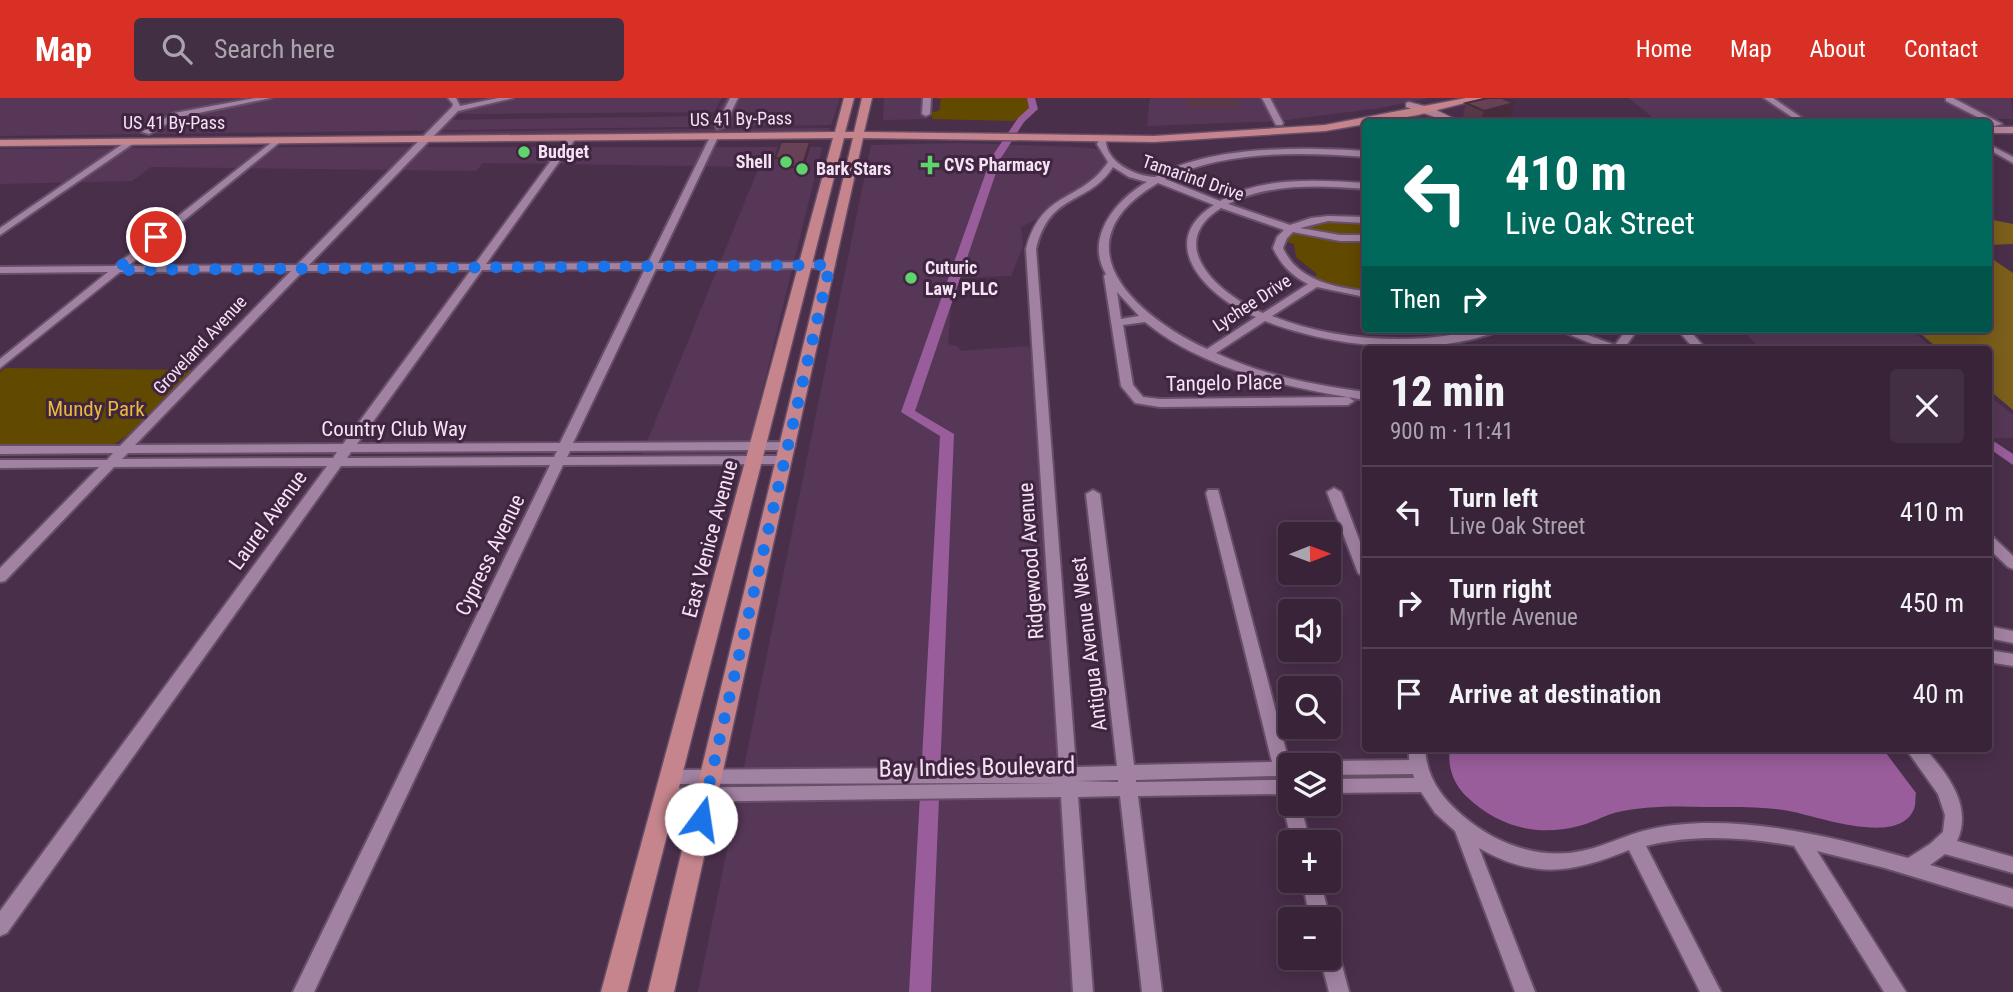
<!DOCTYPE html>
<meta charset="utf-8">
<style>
body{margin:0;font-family:"Roboto Condensed",sans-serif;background:#432f43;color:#f1f3f6;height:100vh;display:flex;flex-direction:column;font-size:26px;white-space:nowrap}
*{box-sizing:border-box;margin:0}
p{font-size:23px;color:#aba4ae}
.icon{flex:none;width:38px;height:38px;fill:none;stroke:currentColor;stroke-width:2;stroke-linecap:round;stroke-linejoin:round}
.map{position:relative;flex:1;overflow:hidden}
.panel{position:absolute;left:1362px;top:248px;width:630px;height:406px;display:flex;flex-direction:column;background:#382338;border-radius:7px;box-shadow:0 4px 18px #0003,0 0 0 2px #524053}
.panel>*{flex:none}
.banner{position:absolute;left:1362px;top:21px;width:630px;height:214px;border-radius:7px;box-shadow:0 4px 18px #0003,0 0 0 2px #524053;background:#00695c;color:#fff;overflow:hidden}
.needle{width:46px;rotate:89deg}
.buttons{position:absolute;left:1278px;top:424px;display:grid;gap:14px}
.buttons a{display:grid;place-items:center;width:63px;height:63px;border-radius:7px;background:#382338;box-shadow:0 4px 18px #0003,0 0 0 2px #524053;font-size:35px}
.pin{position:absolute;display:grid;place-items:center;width:60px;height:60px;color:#fff;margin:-30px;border:4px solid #fff;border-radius:50%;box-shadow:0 2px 7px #0007}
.me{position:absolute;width:77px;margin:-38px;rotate:14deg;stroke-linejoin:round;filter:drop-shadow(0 0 5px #0008)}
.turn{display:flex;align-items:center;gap:24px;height:147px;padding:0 28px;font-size:32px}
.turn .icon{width:91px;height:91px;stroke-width:2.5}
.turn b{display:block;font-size:49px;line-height:60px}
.then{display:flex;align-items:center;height:66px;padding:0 28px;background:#0003;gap:14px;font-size:26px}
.round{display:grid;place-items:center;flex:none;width:74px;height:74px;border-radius:7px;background:#432f43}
.summary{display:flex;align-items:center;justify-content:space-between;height:119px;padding:0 28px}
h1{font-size:42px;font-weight:800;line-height:52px}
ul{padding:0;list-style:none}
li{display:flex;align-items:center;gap:21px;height:91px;padding:0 28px;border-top:2px solid #524053}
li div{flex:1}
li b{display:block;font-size:26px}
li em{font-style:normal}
header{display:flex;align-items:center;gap:42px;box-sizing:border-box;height:98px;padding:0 35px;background:#d93025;color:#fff}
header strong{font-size:33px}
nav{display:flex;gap:38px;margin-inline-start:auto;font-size:24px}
.search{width:490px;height:63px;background:#432f43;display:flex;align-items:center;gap:18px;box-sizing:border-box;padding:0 24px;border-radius:7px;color:#aba4ae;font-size:26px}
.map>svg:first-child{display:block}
.built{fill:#573758}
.green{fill:#624900}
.forest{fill:#7b5f1b}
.water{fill:#985d9a}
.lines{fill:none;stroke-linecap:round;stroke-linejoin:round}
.canal{fill:#985d9a;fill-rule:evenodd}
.minor-casing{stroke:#674f68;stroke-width:4}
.secondary-casing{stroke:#674f68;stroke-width:3}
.primary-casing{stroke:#674f68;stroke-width:3}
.minor{fill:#a282a3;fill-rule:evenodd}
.secondary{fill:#b48498;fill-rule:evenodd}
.primary{fill:#c6858d;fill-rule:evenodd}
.wall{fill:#59384a}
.shaded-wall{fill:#482e3c}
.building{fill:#674156;stroke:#482e3c;stroke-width:2}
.route{stroke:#1a73e8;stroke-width:12;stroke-dasharray:0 21.6}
.poi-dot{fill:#5ed56c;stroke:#402540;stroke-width:2.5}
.labels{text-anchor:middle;stroke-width:6;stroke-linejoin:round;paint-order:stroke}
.far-street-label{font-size:18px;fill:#f5e3f5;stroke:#402540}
.far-poi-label{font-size:18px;font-weight:bold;fill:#f5e3f5;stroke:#402540;text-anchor:start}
.street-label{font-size:21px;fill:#f5e3f5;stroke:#402540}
.park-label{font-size:21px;fill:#e9b840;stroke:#402540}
.near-street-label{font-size:24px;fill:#f5e3f5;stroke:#402540}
</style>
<header>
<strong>Map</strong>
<div class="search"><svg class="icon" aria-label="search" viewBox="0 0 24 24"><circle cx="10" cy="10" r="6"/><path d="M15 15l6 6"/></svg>Search here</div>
<nav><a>Home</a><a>Map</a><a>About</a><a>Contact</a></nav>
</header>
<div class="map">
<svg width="2013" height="894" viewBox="0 0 2013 894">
<rect width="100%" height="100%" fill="#4a2f4b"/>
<g class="built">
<polygon points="0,0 722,0 714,14 456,16 460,12 456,12 447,22 714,18 726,0 840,0 831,27 0,38"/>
<polygon points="884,0 927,0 926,21 883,22"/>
<polygon points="1150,0 1428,0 1381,10 1278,23 1147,28"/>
<polygon points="1629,0 2011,0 2013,21 1658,24"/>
<polygon points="830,30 828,36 425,37 435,34 578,32"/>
<polygon points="960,45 1079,49 1103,52 1107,72 1053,113 1021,129 1023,148 1011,178 953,180 948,246 959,249 960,253 1029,248 1053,425 1076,894 698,894 871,47"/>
<polygon points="325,49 822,49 746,359 642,356 759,69 483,65 476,73 151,69 132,83 0,86 0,51"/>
<polygon points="1741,231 1910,231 1935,252 1762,252"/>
<polygon points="1988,297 2013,317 2013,340 1988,340"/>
</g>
<g class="green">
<polygon points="933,0 1026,0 1036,7 1014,23 932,21 932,14 939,13 941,1"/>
<polygon points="1324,123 1365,124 1365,138 1347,139 1304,130"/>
<polygon points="1296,135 1334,142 1365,143 1365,194 1330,187 1313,180 1317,176 1296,159 1294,146 1284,143 1290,137"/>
<polygon points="5,270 192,272 128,337 107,351 0,352 0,274"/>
</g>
<g class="forest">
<polygon points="1988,121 2013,126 2013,146 1988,147"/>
<polygon points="1988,158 2013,175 2013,312 1988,291 1988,252 1940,252 1915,231 1988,231"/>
</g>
<path class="water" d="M1450 651H1883L1916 695C1915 699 1916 707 1914 711 1899 749 1817 718 1789 713 1762 708 1732 709 1704 709 1676 708 1642 708 1614 715 1602 719 1591 725 1579 728 1537 739 1499 729 1467 699 1454 687 1447 669 1450 651Z"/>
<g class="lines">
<g class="canal">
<polygon points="1027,0 1035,0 1038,11 1024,24 1001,60 915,313 954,336 931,894 909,894 940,338 901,314 991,60 1018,20 1029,10"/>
<polygon points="1995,344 2013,356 2013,367 1990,351 1988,348 1990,345"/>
</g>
<defs>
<g id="minor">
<polygon points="255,0 271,0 179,19 149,36 142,34 174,15"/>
<path d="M448 0H456L460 8 498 0H513L458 13 309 167 475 166 569 38H572L576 40 486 166 648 165 710 39 717 37 718 39 658 165 830 164 835 167 830 170 656 171 573 345 789 344 795 348 789 352 570 353 567 359 785 358 791 362 785 366 563 367 314 894H293L550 367 341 368 7 835 0 838V813L327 368 114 369 5 483 0 484V470L99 369 0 370V362H107L113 355 0 356V348H120L291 173 120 174 0 270V261L108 174 0 175V169L115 168 277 40 281 42 280 44 128 168 297 167 452 9 453 6ZM645 171 560 345 357 346 482 172ZM471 172 343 346 135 347 303 173ZM557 353 554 359 347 360 351 354ZM337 354 333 360 122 361 128 355Z"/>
<polygon points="730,0 738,0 724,29 717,31 716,29"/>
<polygon points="923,0 931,0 930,16 926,18 922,16"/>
<polygon points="1262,0 1270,0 1283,25 1282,27 1276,27"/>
<polygon points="1764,0 1773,0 1808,24 1799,24"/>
<polygon points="1946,0 1953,0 2002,26 1995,28 1946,3"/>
<path d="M1100 40H1106C1104 63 1134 78 1155 79 1210 47 1303 49 1365 53V59C1299 54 1226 52 1165 81L1220 103C1261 78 1319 82 1365 85V91C1320 87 1269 85 1228 106L1290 127 1311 120 1328 118 1365 119V125L1328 123 1300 130 1340 137H1365V143H1340L1293 134 1287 140 1283 150C1297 182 1333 189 1365 193V199L1317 189 1272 218C1320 237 1375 244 1427 240 1452 238 1476 231 1501 231 1495 236 1485 237 1477 240 1412 257 1327 247 1265 223L1216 255C1262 277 1314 287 1365 294V302C1290 290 1205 273 1145 224L1123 227 1133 287 1143 299 1160 301 1348 299 1354 303 1348 307 1160 309 1135 305 1121 288 1104 178 1106 176C1084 139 1117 101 1147 84L1129 79 1113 69C1088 108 1050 93 1036 151L1076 669 1117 668 1086 396 1093 392 1100 396 1134 667 1272 664 1206 395 1208 392H1218L1289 664 1296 667H1290V705H1300L1310 744H1292L1280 696 1138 698 1162 894H1142L1120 698 1078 699 1093 894H1073L1061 699 665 704 659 702 656 697 659 692 665 690 1060 685 671 686 665 684 662 679 665 674 671 672 1059 669 1026 151C1042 91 1081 105 1108 64L1097 46ZM1158 85 1214 107C1152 146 1211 202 1256 219L1207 251C1133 217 1056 145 1158 85ZM1221 110 1284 132 1277 139 1273 150C1281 167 1291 177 1308 186L1263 215C1221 198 1162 147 1221 110ZM1117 194 1139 218 1121 221ZM1276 678 1277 682 1136 684V682ZM1118 682V684L1077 683Z"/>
<polygon points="130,41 137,43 0,137 0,130"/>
<polygon points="1988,46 2013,59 2013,65 1988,51"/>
<polygon points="1556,231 1571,231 1615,247 1627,231 1638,231 1623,252 1607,252"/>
<polygon points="1677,231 1688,231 1707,252 1695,252"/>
<polygon points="1334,390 1341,394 1365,457 1365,480 1358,475 1327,394"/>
<polygon points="1988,437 1993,439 2013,458 2013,471 2008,469 1988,450"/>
<polygon points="1988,528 2013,533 2013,545 1988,540"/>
<polygon points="1988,552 2013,556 2013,568 1988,564"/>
<path d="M1409 651H1425C1427 680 1441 699 1463 718 1497 747 1542 763 1586 752 1607 747 1626 737 1647 732 1667 727 1689 725 1710 725 1778 725 1844 742 1908 760L1930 746 1943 734 1945 717 1938 696 1906 651H1925C1948 676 1973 709 1957 743L2013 759V775L1945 756 1930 767 2013 791V809L1885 770 1817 753 1906 894H1884L1794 748C1745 739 1694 736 1646 748L1721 894H1700L1629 752C1572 775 1535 782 1479 750L1535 894H1515L1455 733 1435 715 1421 694 1328 695V681L1414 680 1413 676 1328 677V667H1321L1322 665 1328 663 1409 662Z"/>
<polygon points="1302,782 1320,782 1330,821 1328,824 1328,821 1310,821"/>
<polygon points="1328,843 1335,845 1338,852 1349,894 1329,894 1320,859 1328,859"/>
</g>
<g id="secondary">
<polygon points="1409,4 1432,10 1461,24 1449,24 1406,9 1406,5"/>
<rect x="1988" y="29" width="25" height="6"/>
</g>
<polygon id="primary" points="844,0 854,0 845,34 854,34 862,0 872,0 864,34 1154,38 1325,27 1466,0 1484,0 1418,17 1325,33 1154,44 863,40 674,894 648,894 853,40 844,40 627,894 601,894 833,40 0,48 0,42 835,34"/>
</defs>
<use href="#minor" class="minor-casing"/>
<use href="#secondary" class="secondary-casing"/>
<use href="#primary" class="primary-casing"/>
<use href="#minor" class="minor"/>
<use href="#secondary" class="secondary"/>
<use href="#primary" class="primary"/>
</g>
<g class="wall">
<polygon points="1185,0 1240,0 1238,10 1189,11"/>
<polygon points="1466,5 1511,18 1483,24 1478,24 1463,18"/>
<polygon points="810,44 810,50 803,75 787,75 787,66 776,66 775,60"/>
</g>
<g class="shaded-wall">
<polygon points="1514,5 1511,18 1480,24 1484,13"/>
<polygon points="810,44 810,50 803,75 802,69"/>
</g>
<g class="building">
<polygon points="1488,0 1502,0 1514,5 1484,13 1466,5"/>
<polygon points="781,44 810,44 802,69 786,69 789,60 775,60"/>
</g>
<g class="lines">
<polyline class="route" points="156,139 116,172 830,167 701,721"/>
</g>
<g class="poi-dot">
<circle cx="524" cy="54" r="7"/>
<circle cx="786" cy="64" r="7"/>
<path d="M926.5 56.5h7v7h7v7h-7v7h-7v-7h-7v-7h7z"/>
<circle cx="802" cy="71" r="7"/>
<circle cx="911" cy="180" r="7"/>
</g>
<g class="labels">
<g class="far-street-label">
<text transform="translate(741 21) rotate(-1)" y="6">US 41 By-Pass</text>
<text x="174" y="31">US 41 By-Pass</text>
<text transform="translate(1193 80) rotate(19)" y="6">Tamarind Drive</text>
<text transform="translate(1252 205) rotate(-33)" y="6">Lychee Drive</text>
<text transform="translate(200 247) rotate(-47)" y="6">Groveland Avenue</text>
</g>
<g class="far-poi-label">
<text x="538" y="60">Budget</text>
<text x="772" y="70" text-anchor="end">Shell</text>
<text x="944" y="73">CVS Pharmacy</text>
<text x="816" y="77">Bark Stars</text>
<text x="925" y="176">Cuturic<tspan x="925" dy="21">Law, PLLC</tspan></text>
</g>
<g class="street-label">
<text transform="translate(1224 285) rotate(-1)" y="7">Tangelo Place</text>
<text x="394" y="338">Country Club Way</text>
<text transform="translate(268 422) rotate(-54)" y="7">Laurel Avenue</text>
<text transform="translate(710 441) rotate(-75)" y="7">East Venice Avenue</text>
<text transform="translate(490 457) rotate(-64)" y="7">Cypress Avenue</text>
<text transform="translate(1031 463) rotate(-94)" y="7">Ridgewood Avenue</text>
<text transform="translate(1089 546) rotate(-97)" y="7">Antigua Avenue West</text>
</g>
<g class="park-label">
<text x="96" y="318">Mundy Park</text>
</g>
<g class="near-street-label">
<text transform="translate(977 669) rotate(-1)" y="8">Bay Indies Boulevard</text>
</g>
</g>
</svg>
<div class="buttons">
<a><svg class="needle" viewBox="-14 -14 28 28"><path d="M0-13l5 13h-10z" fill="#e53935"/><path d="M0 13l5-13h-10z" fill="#aba4ae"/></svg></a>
<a><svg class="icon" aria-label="sound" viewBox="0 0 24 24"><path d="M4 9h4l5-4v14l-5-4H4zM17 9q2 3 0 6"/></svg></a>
<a><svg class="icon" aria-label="search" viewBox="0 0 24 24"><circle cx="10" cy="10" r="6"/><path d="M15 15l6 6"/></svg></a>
<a><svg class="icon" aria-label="layers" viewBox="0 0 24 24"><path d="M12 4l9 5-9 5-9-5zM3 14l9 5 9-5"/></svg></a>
<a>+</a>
<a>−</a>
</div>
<div class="pin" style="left:156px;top:139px;background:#d93025"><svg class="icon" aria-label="arrive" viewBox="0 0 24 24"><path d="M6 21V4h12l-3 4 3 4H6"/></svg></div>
<svg class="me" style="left:701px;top:721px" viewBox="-20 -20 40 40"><circle r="19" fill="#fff"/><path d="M0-13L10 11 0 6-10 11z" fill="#1a73e8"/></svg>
<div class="banner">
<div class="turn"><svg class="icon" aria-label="left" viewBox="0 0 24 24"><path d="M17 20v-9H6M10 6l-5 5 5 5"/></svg><div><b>410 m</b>Live Oak Street</div></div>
<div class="then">Then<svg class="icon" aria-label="right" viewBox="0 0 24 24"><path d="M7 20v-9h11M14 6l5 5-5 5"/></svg></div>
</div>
<section class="panel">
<div class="summary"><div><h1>12 min</h1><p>900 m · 11:41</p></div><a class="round"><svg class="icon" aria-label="close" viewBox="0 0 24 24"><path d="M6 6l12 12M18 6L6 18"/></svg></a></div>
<ul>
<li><svg class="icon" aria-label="left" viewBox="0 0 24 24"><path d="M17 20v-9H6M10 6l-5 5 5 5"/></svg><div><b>Turn left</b><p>Live Oak Street</p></div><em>410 m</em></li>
<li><svg class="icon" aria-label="right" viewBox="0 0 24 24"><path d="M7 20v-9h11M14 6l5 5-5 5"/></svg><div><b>Turn right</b><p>Myrtle Avenue</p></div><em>450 m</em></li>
<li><svg class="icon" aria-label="arrive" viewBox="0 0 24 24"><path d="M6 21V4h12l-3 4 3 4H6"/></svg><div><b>Arrive at destination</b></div><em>40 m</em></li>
</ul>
</section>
</div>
